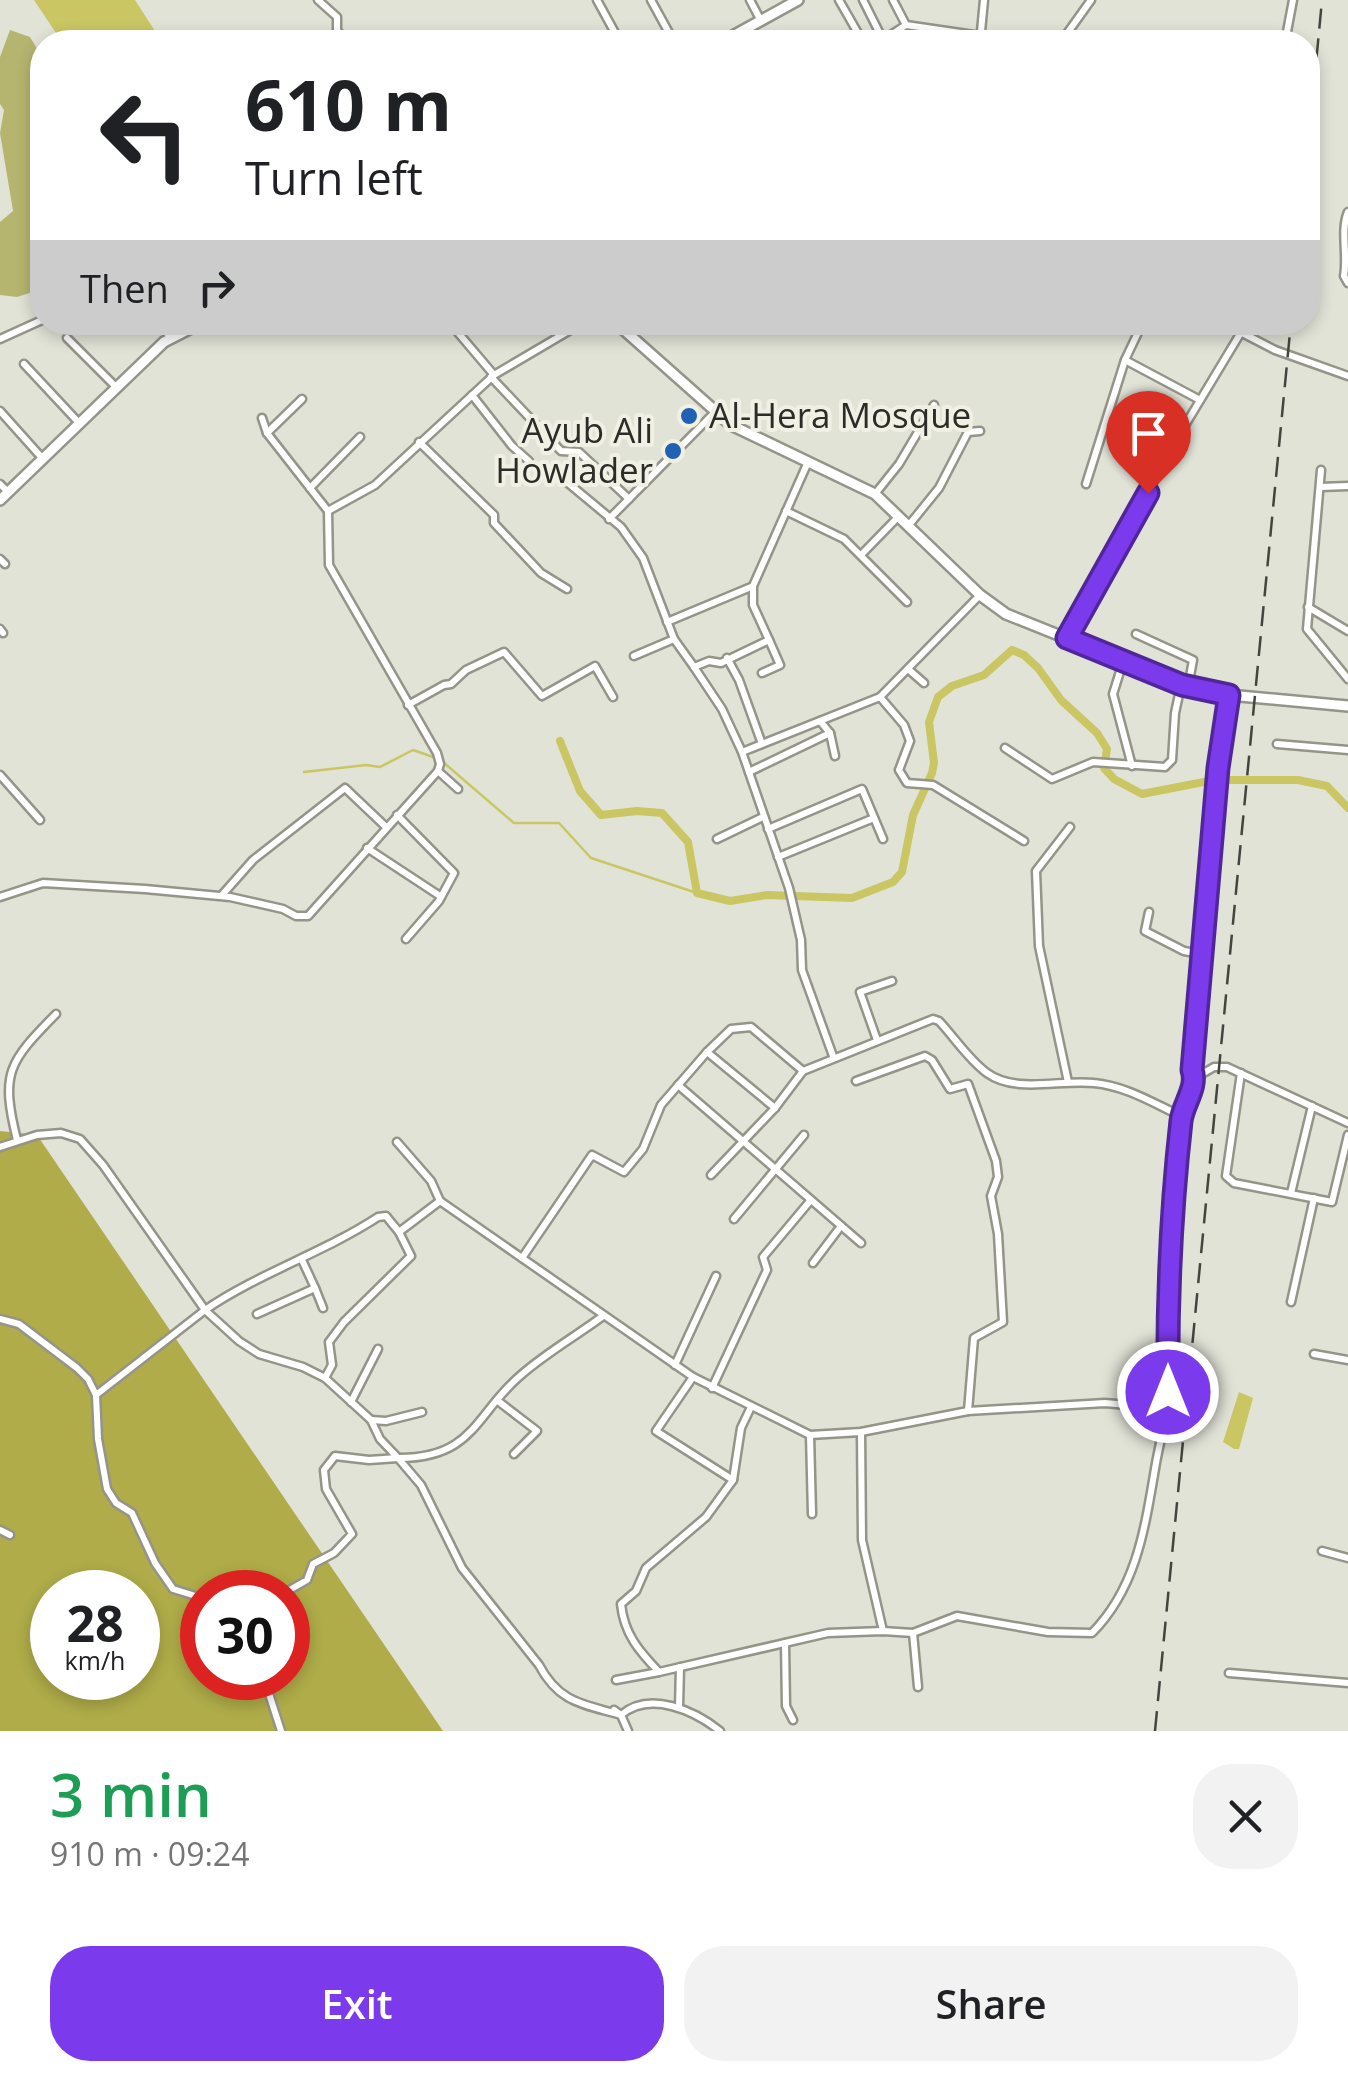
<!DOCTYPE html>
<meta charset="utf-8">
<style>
body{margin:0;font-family:"Open Sans",sans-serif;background:#f2f2f2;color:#202124;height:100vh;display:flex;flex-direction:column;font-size:38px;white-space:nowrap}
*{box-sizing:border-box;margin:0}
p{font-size:32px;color:#757577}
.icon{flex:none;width:55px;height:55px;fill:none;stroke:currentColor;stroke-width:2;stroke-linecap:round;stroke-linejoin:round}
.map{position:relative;height:1731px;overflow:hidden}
.details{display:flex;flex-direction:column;background:#fff;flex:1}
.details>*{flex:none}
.banner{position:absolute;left:30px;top:30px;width:1290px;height:305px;border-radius:40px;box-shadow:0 5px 15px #0003;background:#fff;color:#202124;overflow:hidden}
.speed{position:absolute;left:30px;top:1570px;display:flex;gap:20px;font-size:50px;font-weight:700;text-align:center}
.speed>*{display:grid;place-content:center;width:130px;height:130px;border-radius:50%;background:#fff;box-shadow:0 5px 15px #0003;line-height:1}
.speed small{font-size:25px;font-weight:400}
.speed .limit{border:15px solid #d22;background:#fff;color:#111}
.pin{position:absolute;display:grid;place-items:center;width:85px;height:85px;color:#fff;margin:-102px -42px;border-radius:50% 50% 50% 0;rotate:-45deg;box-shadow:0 0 10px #0007}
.pin .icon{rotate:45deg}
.me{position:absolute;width:110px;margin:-55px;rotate:0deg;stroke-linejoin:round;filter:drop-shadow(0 0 8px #0008)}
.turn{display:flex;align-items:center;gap:35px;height:210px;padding:0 50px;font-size:45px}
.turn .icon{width:130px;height:130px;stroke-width:2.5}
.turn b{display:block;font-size:70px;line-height:85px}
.then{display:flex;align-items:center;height:95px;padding:0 50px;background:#0003;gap:20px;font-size:38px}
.round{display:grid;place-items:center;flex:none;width:105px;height:105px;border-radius:40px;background:#f2f2f2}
.summary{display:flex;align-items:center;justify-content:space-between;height:170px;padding:0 50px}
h1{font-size:60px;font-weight:600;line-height:75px;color:#1e9e55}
.cta{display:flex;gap:20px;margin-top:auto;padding:20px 50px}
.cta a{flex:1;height:115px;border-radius:40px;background:#7c3aed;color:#fff;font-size:40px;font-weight:600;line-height:115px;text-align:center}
.cta a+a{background:#f2f2f2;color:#202124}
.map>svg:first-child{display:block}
.green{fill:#b6b56f}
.forest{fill:#afac49;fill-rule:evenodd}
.water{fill:#c9c663}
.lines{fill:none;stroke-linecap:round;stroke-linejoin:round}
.stream{stroke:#c9c663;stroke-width:2.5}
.canal{stroke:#c9c663;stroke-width:8}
.minor-casing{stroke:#949489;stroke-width:11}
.tertiary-casing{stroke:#949489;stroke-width:14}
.minor{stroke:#fff;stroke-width:6}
.tertiary{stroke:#fff;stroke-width:9}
.rail{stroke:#454540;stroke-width:2.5;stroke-dasharray:20 10;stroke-linecap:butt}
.route-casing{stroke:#51269a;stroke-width:25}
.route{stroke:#7c3aed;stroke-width:18}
.poi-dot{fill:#2160b2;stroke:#f0f0e4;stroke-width:4}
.labels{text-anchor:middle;stroke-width:8;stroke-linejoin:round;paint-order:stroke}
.poi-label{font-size:35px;fill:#2c2c28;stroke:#f0f0e4;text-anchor:start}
</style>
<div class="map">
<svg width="1348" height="1731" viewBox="0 0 1348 1731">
<rect width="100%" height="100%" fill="#e2e3d7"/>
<polygon class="green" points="10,30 30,37 42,57 42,289 17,297 0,295 0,222 13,211 0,133 4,110 0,104 0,57"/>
<path class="forest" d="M0 1131 37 1135 443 1731H0ZM52 1592H138V1678H52ZM202 1592H288V1678H202Z"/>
<g class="water">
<polygon points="34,0 135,0 162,42 62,42"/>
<polygon points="1239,1392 1253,1398 1239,1449 1234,1449 1223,1442"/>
</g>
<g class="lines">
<g class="stream">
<polyline points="443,762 514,823 559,823 591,858 697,893"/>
<polyline points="304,772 366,765 380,767 413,750 436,758"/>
</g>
<polyline class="canal" points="560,741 580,791 601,815 637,811 662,813 688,842 697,893 730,901 767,895 852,898 893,882 902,872 913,815 932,773 934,763 929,722 938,697 952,686 984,675 1012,650 1024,655 1038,668 1061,700 1097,733 1107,749 1104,768 1114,779 1142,794 1214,780 1298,780 1327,786 1348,808"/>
<defs>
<g id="minor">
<polyline points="318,0 337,17 337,30 346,42"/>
<polyline points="597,0 620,42"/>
<polyline points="651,0 674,42"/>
<polyline points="750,0 761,21"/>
<polyline points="839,0 863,42"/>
<polyline points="863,0 883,40"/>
<polyline points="893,0 906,25 981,36 1061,41"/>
<polyline points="746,30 752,42"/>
<polyline points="1286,37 1293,0"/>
<polyline points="880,42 906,25"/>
<polyline points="980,42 984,0"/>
<polyline points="1061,42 1091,0"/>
<path d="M1348 212C1340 231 1348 255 1344 276L1348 283"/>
<polyline points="110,322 162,327 171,338"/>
<polyline points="449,322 494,375"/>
<polyline points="485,322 491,329"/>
<polyline points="1221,322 1275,350 1348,376"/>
<polyline points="67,338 117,388"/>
<polyline points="0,339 42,320"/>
<polyline points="1125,360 1200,400"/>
<polyline points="24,364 80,424"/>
<polyline points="491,377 561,451 579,452 629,499"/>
<polyline points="472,395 512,446 529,461"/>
<polyline points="0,411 43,459"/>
<polyline points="262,418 267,433"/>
<polyline points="419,442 494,515 494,523 541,573 567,589"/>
<polyline points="1321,470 1307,629 1348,679"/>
<polyline points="568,483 621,527 643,558 674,639 694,667"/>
<polyline points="0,484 8,492"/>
<polyline points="1086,484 1125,360 1143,322"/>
<polyline points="1320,487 1348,486"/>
<polyline points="310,488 360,437"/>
<polyline points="875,494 899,464 934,405"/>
<polyline points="328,511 375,485 494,375 584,322"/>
<polyline points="786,511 844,539 907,602"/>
<polyline points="609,519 714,413"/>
<polyline points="909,525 939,488 968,432 980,431"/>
<polyline points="861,555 898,517"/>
<polyline points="0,559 5,564"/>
<polyline points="1308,607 1348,631"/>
<polyline points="667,622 751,587"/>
<polyline points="0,629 3,633"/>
<polyline points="1136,634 1193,660 1188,687"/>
<polyline points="1067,638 1181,432 1240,334"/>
<polyline points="769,640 753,605 753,586 808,462"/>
<polyline points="634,656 674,639"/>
<polyline points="727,658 739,680 762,744"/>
<polyline points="1123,662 1113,694 1132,766"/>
<polyline points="908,669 924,683"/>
<polyline points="762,673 780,665 769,640 721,663 709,661 694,667 722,709 742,752 789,888 801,940 802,970 833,1056"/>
<polyline points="880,697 904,725 910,741 899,770 907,783 933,785 1024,841"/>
<polyline points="408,705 444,685 451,684 466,670 504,652 542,696 595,666 613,697"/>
<polyline points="820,721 830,733 835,756"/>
<polyline points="1277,744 1348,750"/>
<polyline points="1005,748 1052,779 1093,762 1165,767 1172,760 1175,713 1181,685"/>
<polyline points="742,752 880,697 980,595"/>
<polyline points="438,771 458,789"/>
<polyline points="749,772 830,733"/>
<polyline points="0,775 40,820"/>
<polyline points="397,815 454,873 439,901 406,939"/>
<polyline points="768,829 862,789 883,839"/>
<polyline points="717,839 763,817"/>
<polyline points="367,848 440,896"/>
<polyline points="778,857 874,818"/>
<polyline points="222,895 253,860 345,788 386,827"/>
<polyline points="0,897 43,883 145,889 230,897 283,909 296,916 308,916 438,771 440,764 437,753 329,565 328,511 267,433 302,399"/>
<polyline points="1149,912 1145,931 1184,951 1201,954"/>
<polyline points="877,1040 860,992 892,981"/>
<polyline points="1241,1073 1226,1176 1234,1183 1332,1202 1348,1135"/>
<polyline points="1195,1078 1214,1067 1227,1067 1348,1123"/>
<polyline points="856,1081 925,1056 932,1060 950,1089 968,1084 996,1161 998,1177 991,1196 998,1234 1003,1322 974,1338 968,1411"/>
<polyline points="1068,1082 1039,946 1036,871 1070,827"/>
<polyline points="678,1085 861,1243"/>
<polyline points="775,1108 707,1052 731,1029 751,1027 803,1071"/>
<path d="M17 1140C0 1072 9 1062 56 1014"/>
<polyline points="0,1147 37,1135 61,1133 80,1139 103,1165 205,1310 96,1395"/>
<path d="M711 1175 775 1108 803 1071 933 1019 939 1021C954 1037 969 1060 987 1073 1016 1094 1061 1079 1094 1083 1126 1086 1153 1103 1181 1116"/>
<polyline points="1291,1193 1312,1106"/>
<polyline points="440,1201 693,1377 656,1431 733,1480"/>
<polyline points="734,1219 804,1135"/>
<polyline points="522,1258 592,1155 624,1172 643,1149 661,1105 707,1052"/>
<polyline points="813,1263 841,1226"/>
<polyline points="315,1288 323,1308"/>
<polyline points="1291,1302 1314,1198"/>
<polyline points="257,1314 315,1288 302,1260"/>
<polyline points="0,1319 19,1324 77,1368 88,1379 96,1395 98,1439 107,1489 116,1503 132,1513 155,1563 173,1589 202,1598"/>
<polyline points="1314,1354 1348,1360"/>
<polyline points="675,1365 716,1276"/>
<path d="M693 1377 810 1435 861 1432 968 1411 1105 1403 1139 1406 1168 1379 1181 1116 1195 1078 1192 1070C1202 945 1211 819 1229 695"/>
<polyline points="325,1378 332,1365 329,1342 344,1322 411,1256 399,1232"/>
<polyline points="712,1388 767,1270 763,1257 810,1201"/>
<polyline points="498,1401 537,1431 514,1454"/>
<polyline points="351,1402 378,1349"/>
<path d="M751 1407 741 1428 733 1480 706 1517 646 1568 636 1591 621 1604C624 1634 639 1651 659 1672L828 1633 883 1631 913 1633 957 1616 1048 1632 1092 1633C1138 1586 1145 1526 1156 1463 1161 1436 1169 1408 1168 1379"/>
<polyline points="371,1420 386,1421 422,1412"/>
<polyline points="861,1432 862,1540 883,1631"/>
<polyline points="810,1435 812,1514"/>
<path d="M398 1458 421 1485 462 1568 539 1665C559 1703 583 1704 621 1715L614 1710"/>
<path d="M399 1458C474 1458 475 1414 521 1375 546 1353 576 1336 603 1316"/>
<polyline points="0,1530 10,1535"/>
<polyline points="1322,1551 1348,1558"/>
<path d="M286 1592 307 1580 313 1564 334 1553 352 1534 326 1489 324 1470 335 1456 369 1460 398 1458 380 1439 371 1420 325 1378 303 1367 259 1354 239 1341 205 1310C259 1273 323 1253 378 1217L386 1216 399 1232 440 1201 431 1181 397 1142"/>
<polyline points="913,1633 918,1687"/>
<polyline points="785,1643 786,1706 793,1720"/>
<polyline points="1229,1673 1348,1683"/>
<polyline points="264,1678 281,1731"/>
<polyline points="616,1680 659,1672"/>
<polyline points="679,1707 680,1667"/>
<path d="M628 1731 621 1715C650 1690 695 1711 720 1731"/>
</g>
<g id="tertiary">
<polyline points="722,42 798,0"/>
<polyline points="615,322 731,425 875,494 980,595 1006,614 1188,687 1229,695 1348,706"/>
<polyline points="0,500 164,342 203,322"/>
</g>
</defs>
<use href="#minor" class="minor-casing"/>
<use href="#tertiary" class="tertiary-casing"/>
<use href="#minor" class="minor"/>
<use href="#tertiary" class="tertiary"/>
<g class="rail">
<polyline points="1308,148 1322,0"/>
<polyline points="1155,1731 1291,322"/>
</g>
</g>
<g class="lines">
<defs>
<path id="route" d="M1148 493 1067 638 1182 685 1229 695 1218 768 1192 1070C1198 1087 1183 1104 1181 1121 1171 1210 1167 1303 1168 1392"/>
</defs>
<use href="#route" class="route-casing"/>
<use href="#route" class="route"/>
</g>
<g class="poi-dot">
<circle cx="689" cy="416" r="10"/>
<circle cx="673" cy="451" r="10"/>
</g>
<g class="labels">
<g class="poi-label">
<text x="709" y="428">Al-Hera Mosque</text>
<text x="653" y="443" text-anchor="end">Ayub Ali<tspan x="653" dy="40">Howlader</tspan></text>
</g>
</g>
</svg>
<div class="speed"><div>28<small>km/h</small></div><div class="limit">30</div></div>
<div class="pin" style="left:1148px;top:493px;background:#d93025"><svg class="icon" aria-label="arrive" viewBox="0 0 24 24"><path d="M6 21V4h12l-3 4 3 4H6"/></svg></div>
<svg class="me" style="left:1168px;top:1392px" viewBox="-20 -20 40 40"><circle r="17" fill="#7c3aed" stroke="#fff" stroke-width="3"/><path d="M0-11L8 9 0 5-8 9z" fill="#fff"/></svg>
<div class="banner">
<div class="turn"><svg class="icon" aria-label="left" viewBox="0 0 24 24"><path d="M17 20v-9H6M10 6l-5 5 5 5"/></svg><div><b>610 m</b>Turn left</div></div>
<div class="then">Then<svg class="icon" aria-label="right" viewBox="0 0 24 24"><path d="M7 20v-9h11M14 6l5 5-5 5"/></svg></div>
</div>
</div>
<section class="details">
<div class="summary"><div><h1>3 min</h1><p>910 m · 09:24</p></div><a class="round"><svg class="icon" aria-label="close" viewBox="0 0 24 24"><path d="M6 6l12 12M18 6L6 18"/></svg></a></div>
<div class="cta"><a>Exit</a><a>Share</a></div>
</section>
